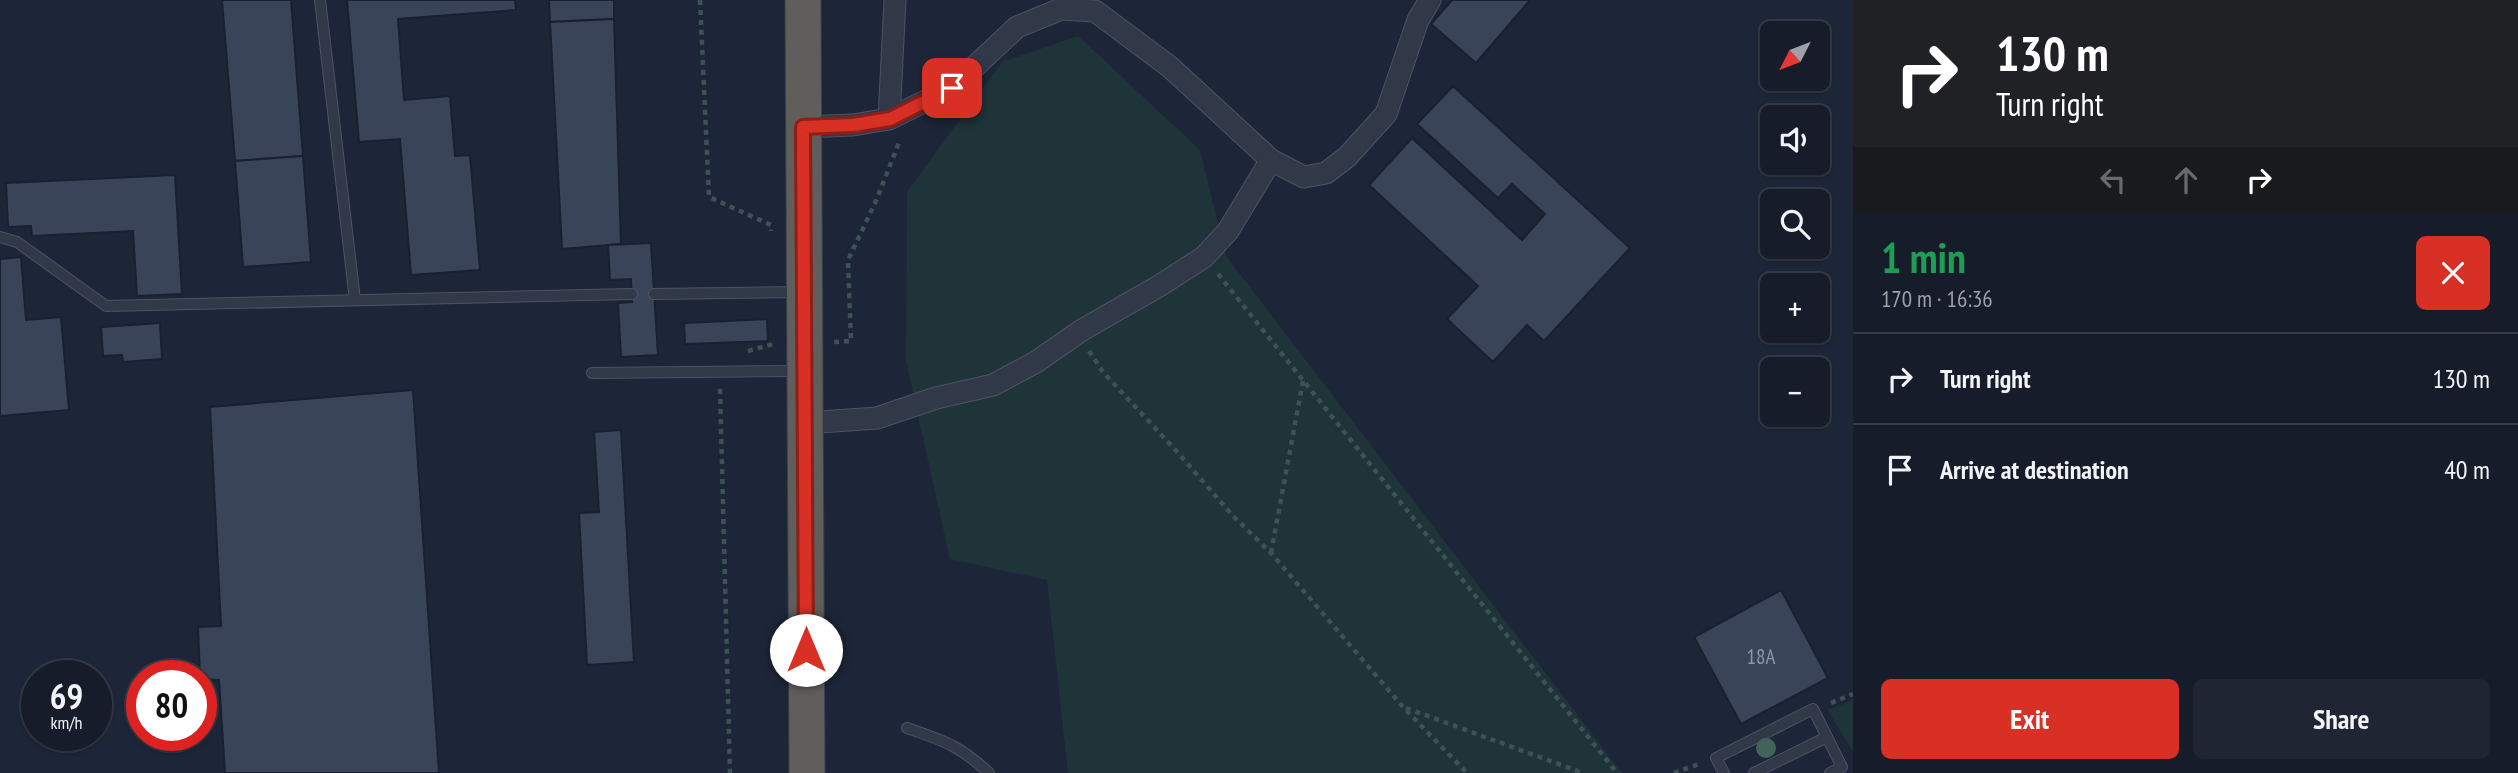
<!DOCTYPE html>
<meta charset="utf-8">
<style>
body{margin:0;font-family:"PT Sans Narrow",sans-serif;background:#1f2532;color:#f1f3f6;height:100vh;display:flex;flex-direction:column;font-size:26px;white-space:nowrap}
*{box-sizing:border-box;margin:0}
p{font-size:23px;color:#9ea1a8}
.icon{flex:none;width:38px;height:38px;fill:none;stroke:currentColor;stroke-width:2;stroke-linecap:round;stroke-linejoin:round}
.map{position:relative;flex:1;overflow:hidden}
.panel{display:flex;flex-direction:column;background:#161c2a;width:665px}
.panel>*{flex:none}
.top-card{background:#202124;color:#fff;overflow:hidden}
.needle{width:46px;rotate:228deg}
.fabs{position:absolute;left:1760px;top:21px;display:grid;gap:14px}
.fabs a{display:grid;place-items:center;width:70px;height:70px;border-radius:10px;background:#161c2a;box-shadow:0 2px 5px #0004,0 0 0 2px #353a47;font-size:35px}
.speed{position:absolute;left:21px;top:660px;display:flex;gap:14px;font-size:35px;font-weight:700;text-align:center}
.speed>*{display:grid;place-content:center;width:91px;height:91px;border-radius:50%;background:#161c2a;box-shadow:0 2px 5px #0004,0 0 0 2px #353a47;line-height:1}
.speed small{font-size:18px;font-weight:400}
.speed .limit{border:10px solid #d22;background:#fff;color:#111}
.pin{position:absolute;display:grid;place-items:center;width:60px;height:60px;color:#fff;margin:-30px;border-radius:14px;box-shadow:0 4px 10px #0006}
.me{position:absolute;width:77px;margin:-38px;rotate:0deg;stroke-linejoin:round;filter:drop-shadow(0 0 5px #0008)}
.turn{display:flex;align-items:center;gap:24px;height:147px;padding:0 28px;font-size:32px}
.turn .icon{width:91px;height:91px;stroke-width:2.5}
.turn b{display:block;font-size:49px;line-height:60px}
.lanes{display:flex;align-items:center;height:66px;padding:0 28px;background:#0003;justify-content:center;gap:35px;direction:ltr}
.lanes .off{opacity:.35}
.round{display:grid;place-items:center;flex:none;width:74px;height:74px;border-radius:10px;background:#1f2532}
.headline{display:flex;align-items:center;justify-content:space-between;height:119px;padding:0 28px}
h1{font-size:42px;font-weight:800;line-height:52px;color:#1e9e55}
.action{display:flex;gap:14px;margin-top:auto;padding:14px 28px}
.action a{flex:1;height:80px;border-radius:10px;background:#d93025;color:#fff;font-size:28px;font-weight:800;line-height:80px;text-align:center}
.action a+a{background:#1f2532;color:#f1f3f6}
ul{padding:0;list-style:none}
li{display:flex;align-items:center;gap:21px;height:91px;padding:0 28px;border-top:2px solid #353a47}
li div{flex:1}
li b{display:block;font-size:26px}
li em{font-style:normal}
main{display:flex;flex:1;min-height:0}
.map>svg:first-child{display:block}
.green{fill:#1f3439}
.building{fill:#394459;stroke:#19202f;stroke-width:2}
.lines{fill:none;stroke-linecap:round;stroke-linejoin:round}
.service-casing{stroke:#4c5364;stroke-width:12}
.minor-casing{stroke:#4c5364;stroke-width:23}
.trunk-casing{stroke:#394050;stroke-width:37}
.path{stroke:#3d5156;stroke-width:4.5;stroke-dasharray:5 5;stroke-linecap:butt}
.service{stroke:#313848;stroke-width:10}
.minor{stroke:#313848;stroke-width:21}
.trunk{stroke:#5f5e5b;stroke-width:35}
.tree{fill:#426458}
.route-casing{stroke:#8d1f18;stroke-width:18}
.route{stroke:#d93025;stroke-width:12}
.labels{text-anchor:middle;stroke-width:5;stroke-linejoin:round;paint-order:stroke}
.number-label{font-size:21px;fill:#8e97ab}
</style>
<main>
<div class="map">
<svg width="1853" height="773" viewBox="0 0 1853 773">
<rect width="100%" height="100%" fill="#1d2638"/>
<g class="green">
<polygon points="1078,36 1200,150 1226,256 1622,773 1068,773 1047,580 950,559 906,361 907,192 1002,62"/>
<polygon points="1853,700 1853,752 1828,710"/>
</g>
<g class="building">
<polygon points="222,0 291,0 303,156 235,161"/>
<polygon points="347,0 515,0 516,10 398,19 404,100 450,96 455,156 470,155 480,270 411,275 400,139 359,142"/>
<polygon points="549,0 614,0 614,19 550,22"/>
<polygon points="1452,0 1530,0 1476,63 1431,24"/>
<polygon points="614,19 621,244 562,249 550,22"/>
<polygon points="1453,86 1630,248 1544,341 1527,325 1493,362 1447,319 1478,286 1369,185 1412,138 1522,240 1545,214 1512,184 1498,198 1417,124"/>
<polygon points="303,156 311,262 243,267 235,161"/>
<polygon points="175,175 182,294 137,296 133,231 32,236 31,226 8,227 6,183"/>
<polygon points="651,243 658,355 621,357 618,303 632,302 631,279 610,280 608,245"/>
<polygon points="21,257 26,320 61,317 69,410 0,416 0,259"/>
<polygon points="767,319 768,341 685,344 684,323"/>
<polygon points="160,323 162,359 123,362 122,355 103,356 101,327"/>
<polygon points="413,390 439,773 225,773 219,680 201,679 200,676 198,627 221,626 210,407"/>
<polygon points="621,430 634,662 587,665 579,513 599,512 594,432"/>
<polygon points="1781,590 1828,678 1741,724 1694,637"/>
</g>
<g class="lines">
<defs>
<g id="service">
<polyline points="320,0 355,300"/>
<polyline points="0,237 17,242 106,306 632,294"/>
<polyline points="654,294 802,292"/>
<polyline points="592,373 799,371"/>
<path d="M907 728C944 741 959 745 989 773"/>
<polyline points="1724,773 1716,758 1813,709 1842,767 1830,773"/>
<polyline points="1754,773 1827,737"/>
</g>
<g id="minor">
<polyline points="889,119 952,88 1017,27 1061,9 1095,11 1170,67 1271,160 1304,177 1326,173 1347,157 1386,114 1418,20 1430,0"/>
<polyline points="803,127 853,125 889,119 895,0"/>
<polyline points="806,423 877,418 936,398 993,385 1036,362 1082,330 1159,286 1204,257 1228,231 1271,160"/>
</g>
<polyline id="trunk" points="803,0 807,773"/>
</defs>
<use href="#service" class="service-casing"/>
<use href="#minor" class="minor-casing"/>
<use href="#trunk" class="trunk-casing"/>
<g class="path">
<polyline points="700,0 709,197 771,225 771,231"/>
<polyline points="1218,274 1617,773"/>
<polyline points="834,342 851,341 848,260 876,201 900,140"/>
<polyline points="748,351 777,343"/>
<polyline points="1089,351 1103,372 1180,455 1232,515 1271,553 1403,707 1467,773"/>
<polyline points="720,389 730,773"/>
<polyline points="1271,553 1303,381"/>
<polyline points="1831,703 1853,694"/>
<polyline points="1406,708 1583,773"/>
<polyline points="1674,773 1699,764"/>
</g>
<use href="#service" class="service"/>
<use href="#minor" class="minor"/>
<use href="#trunk" class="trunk"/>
</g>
<circle class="tree" cx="1766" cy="748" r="10"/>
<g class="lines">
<defs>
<polyline id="route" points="806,650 803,127 853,125 890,119 952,88"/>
</defs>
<use href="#route" class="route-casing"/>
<use href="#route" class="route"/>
</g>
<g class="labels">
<g class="number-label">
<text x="1761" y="664">18А</text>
</g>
</g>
</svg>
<div class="fabs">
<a><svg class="needle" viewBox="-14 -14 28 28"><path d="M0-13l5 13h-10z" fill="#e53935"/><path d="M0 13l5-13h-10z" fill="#9ea1a8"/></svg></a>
<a><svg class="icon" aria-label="sound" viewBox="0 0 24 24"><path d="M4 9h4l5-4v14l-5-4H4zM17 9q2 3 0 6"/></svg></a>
<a><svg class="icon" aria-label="search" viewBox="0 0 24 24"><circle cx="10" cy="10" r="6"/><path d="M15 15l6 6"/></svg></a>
<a>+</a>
<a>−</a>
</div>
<div class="speed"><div>69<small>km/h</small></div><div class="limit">80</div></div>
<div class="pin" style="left:952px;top:88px;background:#d93025"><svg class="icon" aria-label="arrive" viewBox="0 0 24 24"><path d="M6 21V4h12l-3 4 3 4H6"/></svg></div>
<svg class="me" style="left:806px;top:650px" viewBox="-20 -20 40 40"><circle r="19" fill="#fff"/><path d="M0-13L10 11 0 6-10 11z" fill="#d93025"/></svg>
</div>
<section class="panel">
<div class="top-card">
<div class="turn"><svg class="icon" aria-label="right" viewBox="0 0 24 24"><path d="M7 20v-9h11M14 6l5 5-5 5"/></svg><div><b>130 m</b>Turn right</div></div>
<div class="lanes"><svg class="icon off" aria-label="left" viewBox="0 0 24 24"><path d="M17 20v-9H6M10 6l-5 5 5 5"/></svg><svg class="icon off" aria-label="ahead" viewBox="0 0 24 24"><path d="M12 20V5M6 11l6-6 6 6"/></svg><svg class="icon" aria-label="right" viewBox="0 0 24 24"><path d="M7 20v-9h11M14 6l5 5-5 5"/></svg></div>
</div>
<div class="headline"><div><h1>1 min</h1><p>170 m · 16:36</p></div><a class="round" style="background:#d93025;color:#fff"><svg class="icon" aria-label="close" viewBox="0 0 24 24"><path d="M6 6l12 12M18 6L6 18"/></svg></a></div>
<ul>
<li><svg class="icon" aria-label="right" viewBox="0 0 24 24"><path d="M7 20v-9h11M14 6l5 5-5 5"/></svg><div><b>Turn right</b></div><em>130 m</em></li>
<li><svg class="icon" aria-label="arrive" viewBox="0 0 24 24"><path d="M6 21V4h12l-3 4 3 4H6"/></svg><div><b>Arrive at destination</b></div><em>40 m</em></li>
</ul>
<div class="action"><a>Exit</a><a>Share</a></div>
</section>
</main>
